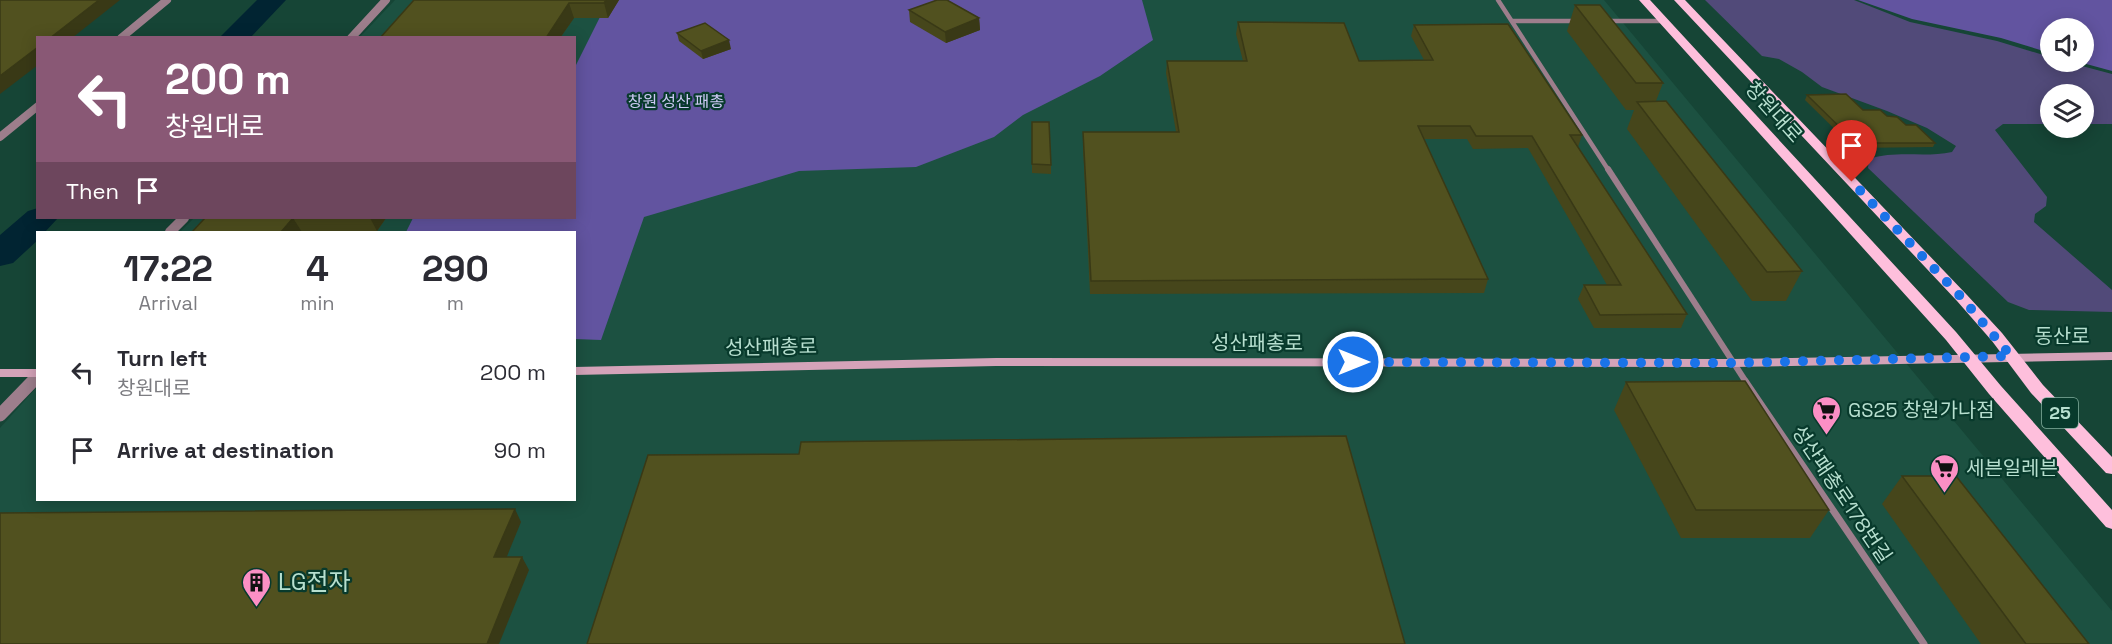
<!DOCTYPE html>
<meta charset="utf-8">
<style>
body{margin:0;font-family:"Space Grotesk","Noto Sans KR",sans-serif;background:#f7f7f7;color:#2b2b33;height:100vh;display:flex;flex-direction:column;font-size:22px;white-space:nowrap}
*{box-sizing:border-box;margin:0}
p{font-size:20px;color:#7c7c81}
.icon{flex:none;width:33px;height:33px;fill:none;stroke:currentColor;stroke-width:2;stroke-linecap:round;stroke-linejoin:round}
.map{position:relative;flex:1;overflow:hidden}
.drawer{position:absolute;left:36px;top:231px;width:540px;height:270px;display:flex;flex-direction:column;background:#fff;border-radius:0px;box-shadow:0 3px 15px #0003}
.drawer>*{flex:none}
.banner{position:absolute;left:36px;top:36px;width:540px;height:183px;border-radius:0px;box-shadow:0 3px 15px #0003;background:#895875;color:#fff;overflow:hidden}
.tools{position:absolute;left:2040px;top:18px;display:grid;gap:12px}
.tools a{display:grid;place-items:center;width:54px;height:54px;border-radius:50%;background:#fff;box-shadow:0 3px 15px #0003;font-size:30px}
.pin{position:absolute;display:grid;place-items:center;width:51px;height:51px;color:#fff;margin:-62px -26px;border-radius:50% 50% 50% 0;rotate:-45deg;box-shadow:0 0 6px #0007}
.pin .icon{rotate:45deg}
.me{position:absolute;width:66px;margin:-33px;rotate:90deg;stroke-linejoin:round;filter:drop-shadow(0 0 4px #0008)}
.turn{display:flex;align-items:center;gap:21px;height:126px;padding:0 30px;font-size:27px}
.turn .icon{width:78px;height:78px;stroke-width:2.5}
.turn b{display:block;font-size:42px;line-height:51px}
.then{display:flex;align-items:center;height:57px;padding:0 30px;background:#0003;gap:12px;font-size:22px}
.eta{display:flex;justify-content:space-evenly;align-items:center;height:102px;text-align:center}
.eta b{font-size:36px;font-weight:800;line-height:42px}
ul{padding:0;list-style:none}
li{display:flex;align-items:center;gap:18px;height:78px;padding:0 30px}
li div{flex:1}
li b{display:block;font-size:22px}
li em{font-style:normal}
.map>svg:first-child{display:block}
.built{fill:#1c5141}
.green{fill:#514a79}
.forest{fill:#6254a0}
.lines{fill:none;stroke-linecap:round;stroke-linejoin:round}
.river{fill:#012432;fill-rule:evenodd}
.minor-far2{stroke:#9d7e8c;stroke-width:4.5}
.minor-far1{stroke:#9d7e8c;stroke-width:6}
.minor{stroke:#9d7e8c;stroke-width:7}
.tertiary-far2{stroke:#9d7e8c;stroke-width:8}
.tertiary-far1{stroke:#9d7e8c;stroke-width:10}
.tertiary{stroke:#9d7e8c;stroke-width:13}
.secondary{fill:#d4a3b9;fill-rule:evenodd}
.primary{fill:#febfdc;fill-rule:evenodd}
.wall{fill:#46461b}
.shaded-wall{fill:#393916}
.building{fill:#51511f;stroke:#393916;stroke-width:1.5}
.route{stroke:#1a73e8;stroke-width:10;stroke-dasharray:0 18}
.labels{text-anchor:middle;stroke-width:4.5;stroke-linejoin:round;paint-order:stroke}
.far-park-label{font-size:16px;fill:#cdc9f4;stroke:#083a2c}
.shield{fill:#083a2c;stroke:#82ae9e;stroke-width:1.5}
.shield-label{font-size:18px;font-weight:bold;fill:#b7dfcf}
.street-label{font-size:20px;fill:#b7dfcf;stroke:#083a2c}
.poi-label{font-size:20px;fill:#b7dfcf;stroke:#083a2c;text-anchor:start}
.near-poi-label{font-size:24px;fill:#b7dfcf;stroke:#083a2c;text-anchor:start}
</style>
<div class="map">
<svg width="2112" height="644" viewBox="0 0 2112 644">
<rect width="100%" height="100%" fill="#164536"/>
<polygon class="built" points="395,0 1604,0 2112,611 2112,644 0,644 0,428 37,387 38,500 574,500 574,232 180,232 194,218 574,218 574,38 360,37"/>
<path class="green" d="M1705 0H1854L1910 22 1997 41 2050 57V62H2067L2112 74V124H2084V94H2050V124H2003L1995 130 2047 197 2046 206 2035 214 2034 222 2112 290V312L2029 310 2008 302 1868 168 1869 159C1896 150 1925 158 1952 152L1956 146 1927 128 1887 111 1822 87 1802 72 1779 59 1762 56Z"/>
<g class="forest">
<polygon points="613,0 1142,0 1153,40 1100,76 1023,115 994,137 916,167 799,171 644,217 601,340 575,339 574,232 406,232 413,218 574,218 575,67 605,7"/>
<polygon points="1858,0 2112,0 2112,71 2079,62 2084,62 2084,28 2050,28 2050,53 2001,38 1912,19"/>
</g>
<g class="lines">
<g class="river">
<polygon points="257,0 286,0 250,38 219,38"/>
<polygon points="38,208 38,218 58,218 45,232 38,232 38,240 13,263 0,266 0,235 28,211"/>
</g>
<g class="minor-far2">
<polyline points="1498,0 1609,171"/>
<polyline points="1513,21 1575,21"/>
<polyline points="1607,21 1663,21"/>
</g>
<polyline class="minor-far1" points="1608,169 1746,382"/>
<polyline class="minor" points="1745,381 1924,644"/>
<g class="tertiary-far2">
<polyline points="121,38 167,0"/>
<polyline points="351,38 386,0"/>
<polyline points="0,137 38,106"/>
</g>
<g class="tertiary-far1">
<polyline points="170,232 184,218"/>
<polyline points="31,382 38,375"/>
</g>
<polyline class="tertiary" points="0,415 33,381"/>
<g class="secondary">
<polygon points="2112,352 2112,360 1733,367 996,366 574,375 574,367 996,358 1733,359"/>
<rect x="0" y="369" width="38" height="8"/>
</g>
<g class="primary">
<polygon points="1639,0 1650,0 1956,332 2001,386 2112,510 2112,529 2106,527 1989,394 1946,340"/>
<polygon points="1674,0 1685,0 1967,295 2002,333 2043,385 2112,457 2112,474 2106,473 2031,393 1992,341 1957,301"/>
</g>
</g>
<g class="wall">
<polygon points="414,0 619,0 608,18 574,18 560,38 380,38"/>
<polygon points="1575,5 1663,83 1656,101 1802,271 1786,301 1752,301 1627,129 1634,110 1626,110 1567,31"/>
<polygon points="909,10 979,18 980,30 946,43 910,22"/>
<polygon points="1238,22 1359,61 1424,60 1411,36 1414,25 1582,135 1578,147 1687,314 1681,328 1594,328 1578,299 1584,285 1607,285 1528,148 1473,149 1467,139 1424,139 1488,279 1484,293 1090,294 1083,145 1083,132 1176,132 1166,73 1167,61 1243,61 1236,34"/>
<polygon points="677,33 731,49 703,59 679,41"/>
<polygon points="1807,95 1887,116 1906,125 1935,143 1933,147 1854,148 1805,100"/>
<polygon points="1032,122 1051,165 1051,174 1032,173"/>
<polygon points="205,218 386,218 377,231 305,232 192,232"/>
<polygon points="1626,382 1829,510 1810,538 1681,538 1614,410"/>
<polygon points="1902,476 2089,644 1981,644 1882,504"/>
</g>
<g class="shaded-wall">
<polygon points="99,0 120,0 72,38 50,38"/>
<polygon points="606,0 619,0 608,18 604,3"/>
<polygon points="569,3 574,18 560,38 546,38"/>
<polygon points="979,18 980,30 946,43 945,32"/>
<polygon points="729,40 731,49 703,59 701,51"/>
<polygon points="38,47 38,65 0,94 0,76"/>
<polygon points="293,218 302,232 281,232"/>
<polygon points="370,218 386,218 377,231"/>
<polygon points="515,509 521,522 501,571 494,557"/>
<polygon points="522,557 529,570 499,644 487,644"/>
</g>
<g class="building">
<polygon points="0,0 99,0 50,38 38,38 38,47 0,76"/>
<polygon points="414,0 606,0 604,3 569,3 546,38 380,38"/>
<polygon points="937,0 947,0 979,18 945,32 909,10"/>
<polygon points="1575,5 1600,5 1663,83 1636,83"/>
<polygon points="1238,22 1344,23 1359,61 1433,60 1414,25 1508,24 1582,135 1570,135 1687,314 1600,315 1584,285 1621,285 1532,136 1476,136 1470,126 1418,126 1488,279 1091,281 1083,132 1179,132 1167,61 1247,61"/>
<polygon points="705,23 729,40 701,51 677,33"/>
<polygon points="1846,94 1863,110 1880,110 1887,116 1897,117 1906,125 1916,125 1935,143 1856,143 1807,95"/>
<polygon points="1666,101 1802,271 1767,272 1637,102"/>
<polygon points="1032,122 1049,122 1051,165 1032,164"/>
<polygon points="205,218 293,218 281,232 192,232"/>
<polygon points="1745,381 1829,510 1696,510 1626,382"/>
<polygon points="1346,436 1405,644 587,644 648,455 799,454 801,442"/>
<polygon points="1902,476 1956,476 2089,644 2026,644"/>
<polygon points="515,509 494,557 522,557 487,644 0,644 0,513"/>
</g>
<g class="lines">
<polyline class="route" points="1353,362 1733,363 2011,356 1962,298 1852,182"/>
</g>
<defs>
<symbol id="supermarket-pin" viewBox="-11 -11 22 30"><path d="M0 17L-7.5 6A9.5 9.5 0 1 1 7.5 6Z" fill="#fb8fc5" stroke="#083a2c"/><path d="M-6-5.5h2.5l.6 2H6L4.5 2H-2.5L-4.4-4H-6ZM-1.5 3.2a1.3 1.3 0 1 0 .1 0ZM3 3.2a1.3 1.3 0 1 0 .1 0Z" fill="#111"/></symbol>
<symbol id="building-pin" viewBox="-11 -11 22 30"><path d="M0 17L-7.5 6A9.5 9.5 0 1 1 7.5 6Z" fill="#fb8fc5" stroke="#083a2c"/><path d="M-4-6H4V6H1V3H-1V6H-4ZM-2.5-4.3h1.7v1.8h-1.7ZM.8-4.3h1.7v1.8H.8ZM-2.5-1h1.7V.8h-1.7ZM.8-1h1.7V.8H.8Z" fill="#111"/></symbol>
</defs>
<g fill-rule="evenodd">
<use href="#supermarket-pin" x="1810" y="394" width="33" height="45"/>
<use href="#supermarket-pin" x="1928" y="452" width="33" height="45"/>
<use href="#building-pin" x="240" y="566" width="33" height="45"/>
</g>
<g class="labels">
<g class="far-park-label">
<text x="676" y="107">창원 성산 패총</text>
</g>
<rect class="shield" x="2042" y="398" width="36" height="30" rx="4.5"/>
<g class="shield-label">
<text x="2060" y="419">25</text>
</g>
<g class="street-label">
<text transform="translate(1774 112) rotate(48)" y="7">창원대로</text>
<text x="2062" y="343">동산로</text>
<text x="1257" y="350">성산패총로</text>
<text transform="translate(771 347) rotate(-1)" y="7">성산패총로</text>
<text transform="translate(1842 494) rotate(56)" y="7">성산패총로178번길</text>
</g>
<g class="poi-label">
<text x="1848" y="417">GS25 창원가나점</text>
<text x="1966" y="475">세븐일레븐</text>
</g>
<g class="near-poi-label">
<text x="278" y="590">LG전자</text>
</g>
</g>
</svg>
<div class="tools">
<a><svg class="icon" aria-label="sound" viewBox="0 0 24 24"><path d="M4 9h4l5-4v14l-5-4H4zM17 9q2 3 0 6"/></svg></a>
<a><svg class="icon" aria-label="layers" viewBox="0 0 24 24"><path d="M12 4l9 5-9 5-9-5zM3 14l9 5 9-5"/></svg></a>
</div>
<div class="pin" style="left:1852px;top:182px;background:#d93025"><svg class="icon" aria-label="arrive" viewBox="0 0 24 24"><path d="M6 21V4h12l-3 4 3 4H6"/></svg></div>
<svg class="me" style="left:1353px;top:362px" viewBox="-20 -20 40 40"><circle r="17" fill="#1a73e8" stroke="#fff" stroke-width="3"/><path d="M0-11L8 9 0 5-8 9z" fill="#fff"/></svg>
<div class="banner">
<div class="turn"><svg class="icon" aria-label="left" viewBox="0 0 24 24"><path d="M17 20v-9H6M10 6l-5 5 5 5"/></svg><div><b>200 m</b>창원대로</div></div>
<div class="then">Then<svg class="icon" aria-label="arrive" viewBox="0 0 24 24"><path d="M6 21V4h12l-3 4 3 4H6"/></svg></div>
</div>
<section class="drawer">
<div class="eta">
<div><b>17:22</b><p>Arrival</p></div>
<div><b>4</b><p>min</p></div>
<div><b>290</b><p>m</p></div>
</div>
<ul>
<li><svg class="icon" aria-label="left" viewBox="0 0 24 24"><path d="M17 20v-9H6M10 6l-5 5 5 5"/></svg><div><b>Turn left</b><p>창원대로</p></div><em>200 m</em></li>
<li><svg class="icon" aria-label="arrive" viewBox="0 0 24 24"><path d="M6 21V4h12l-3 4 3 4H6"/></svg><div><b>Arrive at destination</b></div><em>90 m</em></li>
</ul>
</section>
</div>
